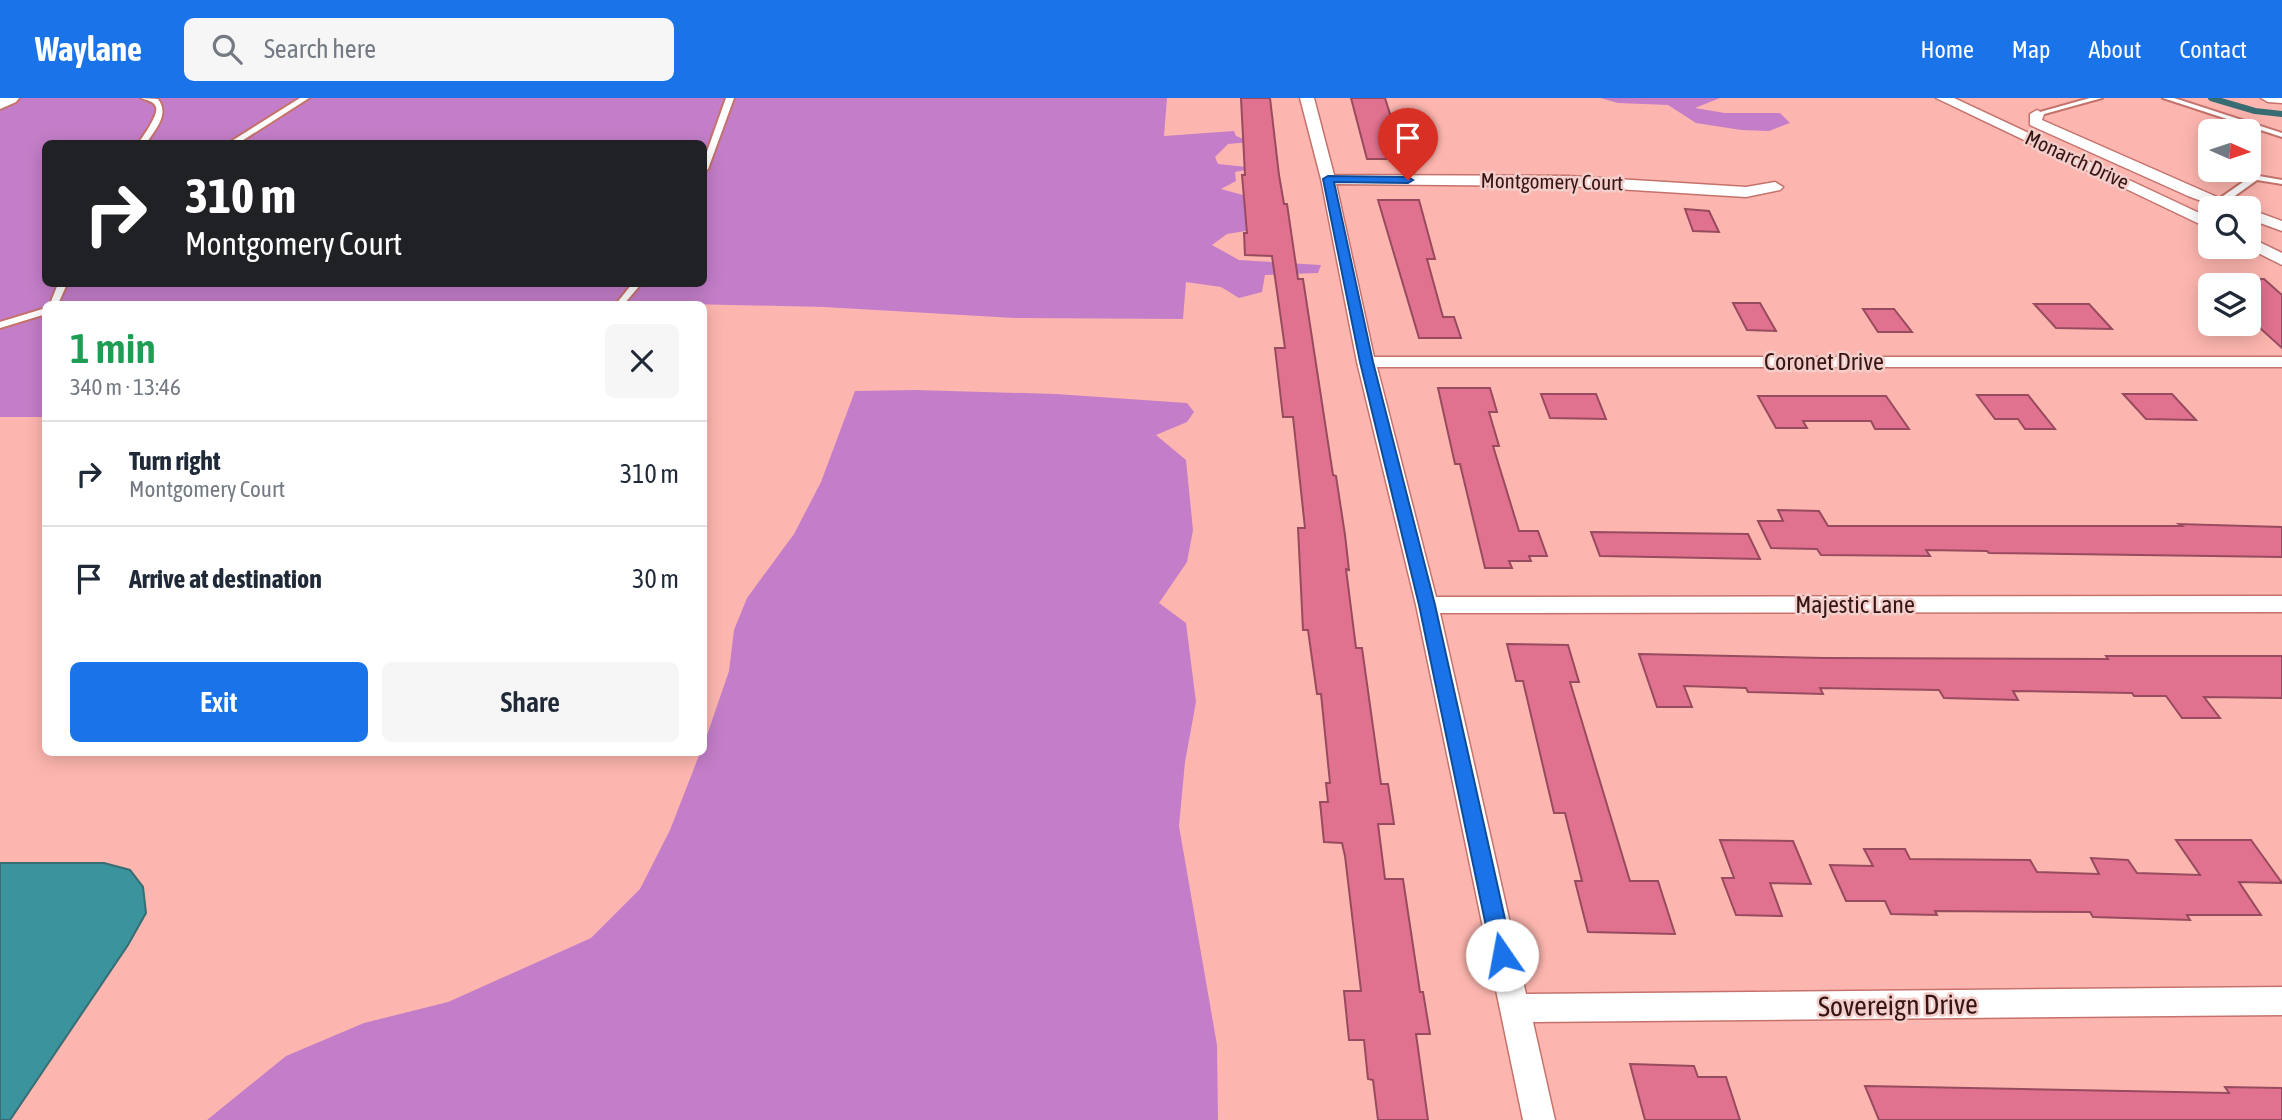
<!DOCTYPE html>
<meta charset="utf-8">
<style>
body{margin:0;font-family:"Asap Condensed",sans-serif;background:#f6f6f7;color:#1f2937;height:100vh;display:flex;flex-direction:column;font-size:26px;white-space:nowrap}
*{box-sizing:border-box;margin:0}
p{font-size:23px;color:#747a83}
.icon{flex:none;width:38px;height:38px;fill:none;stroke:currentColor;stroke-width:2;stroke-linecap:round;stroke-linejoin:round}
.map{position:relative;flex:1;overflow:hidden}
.side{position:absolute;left:42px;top:203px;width:665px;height:455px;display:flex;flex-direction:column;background:#fff;border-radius:10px;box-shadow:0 4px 18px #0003}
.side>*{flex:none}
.hud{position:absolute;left:42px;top:42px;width:665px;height:147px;border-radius:10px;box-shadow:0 4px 18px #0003;background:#202124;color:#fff;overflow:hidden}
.needle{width:46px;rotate:93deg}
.tools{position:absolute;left:2198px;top:21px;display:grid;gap:14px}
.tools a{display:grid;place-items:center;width:63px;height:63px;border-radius:10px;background:#fff;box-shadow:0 4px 18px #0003;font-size:35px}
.pin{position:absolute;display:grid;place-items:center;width:60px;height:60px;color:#fff;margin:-72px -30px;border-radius:50% 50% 50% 0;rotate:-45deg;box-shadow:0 0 7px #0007}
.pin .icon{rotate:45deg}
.me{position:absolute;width:77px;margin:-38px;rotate:348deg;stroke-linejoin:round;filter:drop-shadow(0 0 5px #0008)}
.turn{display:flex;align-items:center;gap:24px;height:147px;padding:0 28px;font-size:32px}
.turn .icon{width:91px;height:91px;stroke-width:2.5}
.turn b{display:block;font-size:49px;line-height:60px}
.round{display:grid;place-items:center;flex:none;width:74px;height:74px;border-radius:10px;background:#f6f6f7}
.overview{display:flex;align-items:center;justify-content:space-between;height:119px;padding:0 28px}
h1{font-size:42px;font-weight:600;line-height:52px;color:#1e9e55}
.button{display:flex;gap:14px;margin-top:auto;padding:14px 28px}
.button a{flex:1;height:80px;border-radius:10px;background:#1a73e8;color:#fff;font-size:28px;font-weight:600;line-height:80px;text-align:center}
.button a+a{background:#f6f6f7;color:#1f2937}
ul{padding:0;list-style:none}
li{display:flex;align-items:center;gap:21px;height:105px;padding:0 28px;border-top:2px solid #e0e1e3}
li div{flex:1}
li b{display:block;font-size:26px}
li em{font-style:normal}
header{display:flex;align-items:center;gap:42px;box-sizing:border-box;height:98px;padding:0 35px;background:#1a73e8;color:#fff}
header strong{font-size:33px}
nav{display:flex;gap:38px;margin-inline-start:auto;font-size:24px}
.search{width:490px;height:63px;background:#f6f6f7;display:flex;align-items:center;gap:18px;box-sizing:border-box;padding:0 24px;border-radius:10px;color:#747a83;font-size:26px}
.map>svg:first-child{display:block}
.green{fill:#c47ec9;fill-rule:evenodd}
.water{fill:#3a939d;stroke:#386d74;stroke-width:2}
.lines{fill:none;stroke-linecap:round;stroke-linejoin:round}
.stream{stroke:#386d74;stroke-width:6}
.building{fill:#e1728f;stroke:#984a5f;stroke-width:2}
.service-casing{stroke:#c5726c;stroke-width:4}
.minor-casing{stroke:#c5726c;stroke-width:3}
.secondary-casing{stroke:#c5726c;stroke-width:4}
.service{fill:#fff;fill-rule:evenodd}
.minor{fill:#fff;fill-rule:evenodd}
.secondary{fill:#fff;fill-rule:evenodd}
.route{fill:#1a73e8;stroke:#114b97;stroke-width:2}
.labels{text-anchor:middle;stroke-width:5;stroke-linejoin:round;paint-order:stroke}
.far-street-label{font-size:21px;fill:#351513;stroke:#f3ceca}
.street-label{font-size:24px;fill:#351513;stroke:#f3ceca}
.near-street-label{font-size:28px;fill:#351513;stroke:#f3ceca}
</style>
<header>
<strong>Waylane</strong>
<div class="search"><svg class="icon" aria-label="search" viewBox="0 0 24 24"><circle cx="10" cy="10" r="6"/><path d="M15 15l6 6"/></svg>Search here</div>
<nav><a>Home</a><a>Map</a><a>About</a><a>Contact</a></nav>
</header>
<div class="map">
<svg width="2282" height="1022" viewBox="0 0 2282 1022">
<rect width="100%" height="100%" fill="#fdb6af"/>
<g class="green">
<path d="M20 0H1167L1164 38 1234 33 1236 38 1251 44 1228 46 1215 59 1218 66 1256 70 1235 74 1236 83 1221 91 1250 99 1252 132 1227 136 1212 147 1239 162 1321 167 1318 175 1265 177 1262 194 1239 200 1221 189 1186 184 1183 221 1014 220 824 209 644 205 46 206 45 319H0V11ZM46 46H704V186H46Z"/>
<polygon points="1600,0 1720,0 1695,10 1725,15 1780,15 1790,25 1769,33 1741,32 1696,25 1668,7 1618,5"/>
<polygon points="915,292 1056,296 1187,305 1194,314 1187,324 1156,337 1186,362 1193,432 1187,464 1159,505 1186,525 1196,604 1185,664 1179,728 1217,947 1218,1022 207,1022 286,958 364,925 448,904 591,840 640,791 670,732 700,655 704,654 704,646 729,573 734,532 747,500 794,436 821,384 855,293"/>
</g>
<polygon class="water" points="0,765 104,765 130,772 143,789 146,815 128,847 10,1022 0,1022"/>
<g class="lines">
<polyline class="stream" points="2211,0 2255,13 2282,16"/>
</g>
<g class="building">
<polygon points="1241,0 1270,0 1279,77 1284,106 1287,106 1298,181 1303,181 1333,377 1336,378 1345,437 1349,472 1346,471 1356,550 1362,550 1381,686 1388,686 1394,726 1378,726 1385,781 1403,781 1420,894 1423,894 1430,936 1416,936 1428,1022 1378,1022 1373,982 1368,981 1364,942 1349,942 1344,893 1361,893 1345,758 1342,745 1324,744 1320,704 1328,704 1326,685 1330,685 1321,596 1317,596 1308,532 1303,532 1298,430 1305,430 1293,319 1283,319 1275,250 1285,250 1272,158 1245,157 1244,135 1247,135 1242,77 1245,77"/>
<polygon points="1351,0 1385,0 1395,32 1390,32 1389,36 1395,56 1388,56 1389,61 1367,61"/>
<polygon points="1378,102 1419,102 1435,161 1427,161 1443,219 1454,219 1461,240 1419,240"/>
<polygon points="1685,111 1709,113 1719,134 1693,133"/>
<polygon points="2249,181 2264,181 2282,197 2282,250 2249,220"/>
<polygon points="1733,205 1760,205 1776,233 1747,232"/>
<polygon points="2034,206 2089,206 2112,231 2056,230"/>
<polygon points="1863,211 1894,211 1912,234 1878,234"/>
<polygon points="1438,290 1490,290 1497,314 1489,314 1499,348 1493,348 1519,433 1538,433 1547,458 1529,458 1531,463 1509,463 1512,470 1485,470 1460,366 1455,366"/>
<polygon points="1541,296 1596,296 1606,321 1550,320"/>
<polygon points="2123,296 2172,296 2196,322 2146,321"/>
<polygon points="1977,297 2028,297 2055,331 2025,331 2018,321 1995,321"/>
<polygon points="1758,298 1886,298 1909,331 1875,331 1871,323 1803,323 1807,330 1776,330"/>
<polygon points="1778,412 1819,413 1828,428 2182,428 2179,426 2282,429 2282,459 1989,455 1987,453 1926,452 1930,458 1821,457 1817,451 1771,450 1758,423 1783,423"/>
<polygon points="1591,434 1748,436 1760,461 1600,458"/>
<polygon points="1507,546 1568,547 1579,584 1570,584 1630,783 1658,783 1675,836 1588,834 1575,783 1582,783 1565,715 1554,715 1523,583 1516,583"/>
<polygon points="1639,556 1825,560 2108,561 2106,558 2282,558 2282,600 2204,599 2220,620 2182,620 2166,598 2134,598 2132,595 2013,593 2018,602 1944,600 1939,592 1820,590 1823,596 1748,594 1746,590 1684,588 1692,609 1657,609"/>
<polygon points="1720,742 1793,743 1811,786 1770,785 1782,818 1736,817 1722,780 1734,780"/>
<polygon points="2176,742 2251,742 2282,785 2239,784 2261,817 2187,817 2190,822 2093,819 2090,814 1935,813 1937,817 1891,816 1885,803 1846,803 1830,767 1873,768 1864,751 1905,751 1910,761 2030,762 2037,774 2099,776 2091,760 2128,762 2137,775 2200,777"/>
<polygon points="1630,966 1694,968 1698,979 1726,979 1740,1022 1645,1022"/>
<polygon points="1865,988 2229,995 2225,989 2282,990 2282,1022 1879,1022"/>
</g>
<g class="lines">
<defs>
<g id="service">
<path d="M141 0 158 1C170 17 155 31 146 46H138C143 38 159 17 156 9 154 3 146 2 141 0Z"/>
<polygon points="300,0 309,0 237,46 227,46"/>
<polygon points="726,0 734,0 708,71 704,73 704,62"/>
<polygon points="2090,0 2102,0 2037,18 2033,16"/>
<polygon points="2163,0 2174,0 2282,35 2282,39"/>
<polygon points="2253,77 2282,82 2282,86 2257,82 2222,107 2216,107 2216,103"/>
<polygon points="58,186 67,186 58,206 50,206"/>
<polygon points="632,186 641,186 624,206 616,206"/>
<polygon points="46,210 46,216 0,230 0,224"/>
</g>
<g id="minor">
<polygon points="1300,0 1314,0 1334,77 1568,78 1746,89 1775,84 1783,89 1780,92 1746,99 1568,88 1336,86 1374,259 2282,259 2282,269 1377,269 1436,499 2282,498 2282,514 1440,515 1526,896 2282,889 2282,917 1533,924 1555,1022 1523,1022 1416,507 1357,264 1321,81"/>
<polygon points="1936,0 1954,0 2210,120 2210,131"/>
<polygon points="2261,0 2282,0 2282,5 2268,4"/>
<polygon points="2037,12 2044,16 2042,22 2242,110 2220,110 2188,98 2030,27 2030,16"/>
<polygon points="2249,111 2282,123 2282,133 2249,121"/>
<polygon points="2249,139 2282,155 2282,167 2246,149 2249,149"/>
</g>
<polygon id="secondary" points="0,0 19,0 16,4 0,11"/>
</defs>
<use href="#service" class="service-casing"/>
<use href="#minor" class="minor-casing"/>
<use href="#secondary" class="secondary-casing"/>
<use href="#service" class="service"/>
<use href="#minor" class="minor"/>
<use href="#secondary" class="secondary"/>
</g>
<polygon class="route" points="1328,78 1408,79 1413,82 1408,85 1334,84 1373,264 1435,507 1513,857 1510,863 1502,866 1495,863 1492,857 1419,507 1360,264 1323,81"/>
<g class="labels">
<g class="far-street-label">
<text transform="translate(2077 62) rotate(25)" y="7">Monarch Drive</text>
<text transform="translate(1552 84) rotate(1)" y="7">Montgomery Court</text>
</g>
<g class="street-label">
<text x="1824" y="272">Coronet Drive</text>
<text x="1855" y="515">Majestic Lane</text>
</g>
<g class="near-street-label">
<text transform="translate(1898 907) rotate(-1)" y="10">Sovereign Drive</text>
</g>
</g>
</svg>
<div class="tools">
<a><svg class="needle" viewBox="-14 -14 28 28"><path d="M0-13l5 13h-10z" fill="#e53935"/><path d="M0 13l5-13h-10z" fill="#747a83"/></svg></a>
<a><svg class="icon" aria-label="search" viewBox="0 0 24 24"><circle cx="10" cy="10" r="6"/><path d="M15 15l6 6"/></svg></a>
<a><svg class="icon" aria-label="layers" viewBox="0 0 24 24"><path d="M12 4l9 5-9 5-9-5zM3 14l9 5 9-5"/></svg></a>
</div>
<div class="pin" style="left:1408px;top:82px;background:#d93025"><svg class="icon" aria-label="arrive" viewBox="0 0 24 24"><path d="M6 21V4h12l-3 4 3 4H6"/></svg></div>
<svg class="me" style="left:1502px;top:857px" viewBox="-20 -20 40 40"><circle r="19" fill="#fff"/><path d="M0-13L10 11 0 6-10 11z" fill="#1a73e8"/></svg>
<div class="hud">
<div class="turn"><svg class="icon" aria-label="right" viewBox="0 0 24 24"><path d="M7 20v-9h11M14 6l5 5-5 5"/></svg><div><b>310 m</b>Montgomery Court</div></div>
</div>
<section class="side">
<div class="overview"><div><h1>1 min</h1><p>340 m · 13:46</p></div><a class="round"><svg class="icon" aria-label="close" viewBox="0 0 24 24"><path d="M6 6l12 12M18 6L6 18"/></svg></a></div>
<ul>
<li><svg class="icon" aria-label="right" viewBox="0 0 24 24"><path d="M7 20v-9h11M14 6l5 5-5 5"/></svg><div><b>Turn right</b><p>Montgomery Court</p></div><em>310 m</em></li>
<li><svg class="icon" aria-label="arrive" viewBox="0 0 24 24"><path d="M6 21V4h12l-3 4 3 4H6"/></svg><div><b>Arrive at destination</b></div><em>30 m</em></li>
</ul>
<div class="button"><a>Exit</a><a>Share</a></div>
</section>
</div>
